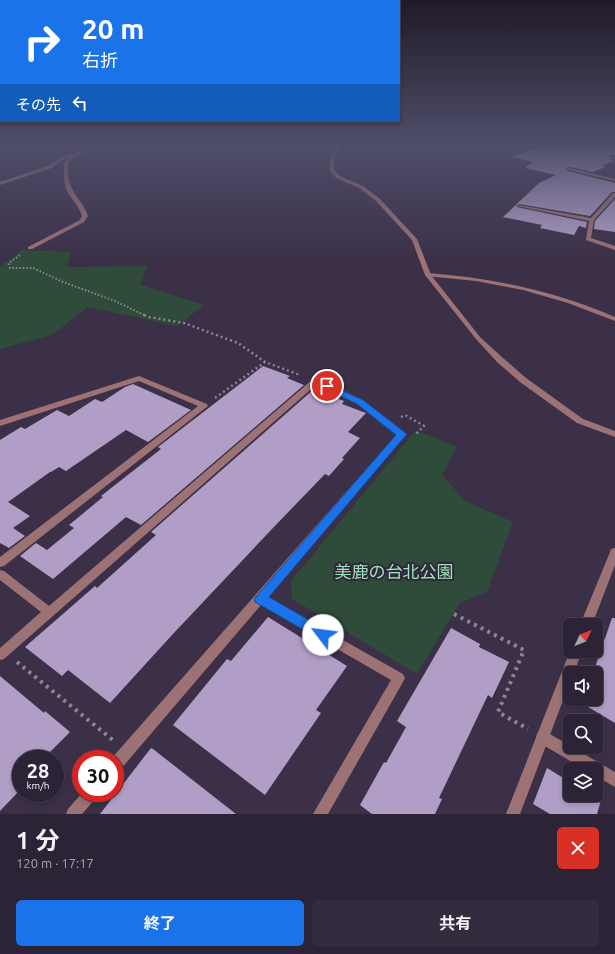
<!DOCTYPE html>
<html lang="ja">
<meta charset="utf-8">
<style>
body{margin:0;font-family:Ubuntu,"Noto Sans JP",sans-serif;background:#342c3e;color:#f1f3f6;height:100vh;display:flex;flex-direction:column;font-size:15px;white-space:nowrap}
*{box-sizing:border-box;margin:0}
p{font-size:13px;color:#a6a4ad}
.icon{flex:none;width:22px;height:22px;fill:none;stroke:currentColor;stroke-width:2;stroke-linecap:round;stroke-linejoin:round}
.map{position:relative;height:814px;overflow:hidden}
.sheet{display:flex;flex-direction:column;background:#2c2436;flex:1}
.sheet>*{flex:none}
.top-card{position:absolute;left:0px;top:0px;width:400px;height:122px;box-shadow:0 2px 6px #0003,0 0 0 1px #484151;background:#1a73e8;color:#fff;overflow:hidden}
.needle{width:26px;rotate:47deg}
.controls{position:absolute;left:563px;top:618px;display:grid;gap:8px}
.controls a{display:grid;place-items:center;width:40px;height:40px;border-radius:6px;background:#2c2436;box-shadow:0 2px 6px #0003,0 0 0 1px #484151;font-size:20px}
.speed{position:absolute;left:12px;top:750px;display:flex;gap:8px;font-size:20px;font-weight:700;text-align:center}
.speed>*{display:grid;place-content:center;width:52px;height:52px;border-radius:50%;background:#2c2436;box-shadow:0 2px 6px #0003,0 0 0 1px #484151;line-height:1}
.speed small{font-size:10px;font-weight:400}
.speed .limit{border:6px solid #d22;background:#fff;color:#111}
.pin{position:absolute;display:grid;place-items:center;width:34px;height:34px;color:#fff;margin:-17px;border:2px solid #fff;border-radius:50%;box-shadow:0 1px 4px #0007}
.me{position:absolute;width:44px;margin:-22px;rotate:300deg;stroke-linejoin:round;filter:drop-shadow(0 0 3px #0008)}
.turn{display:flex;align-items:center;gap:14px;height:84px;padding:0 16px;font-size:18px}
.turn .icon{width:52px;height:52px;stroke-width:2.5}
.turn b{display:block;font-size:28px;line-height:34px}
.then{display:flex;align-items:center;height:38px;padding:0 16px;background:#0003;gap:8px;font-size:15px}
.round{display:grid;place-items:center;flex:none;width:42px;height:42px;border-radius:6px;background:#342c3e}
.head{display:flex;align-items:center;justify-content:space-between;height:68px;padding:0 16px}
h1{font-size:24px;font-weight:700;line-height:30px}
.action{display:flex;gap:8px;margin-top:auto;padding:8px 16px}
.action a{flex:1;height:46px;border-radius:6px;background:#1a73e8;color:#fff;font-size:16px;font-weight:700;line-height:46px;text-align:center}
.action a+a{background:#342c3e;color:#f1f3f6}
.map>svg:first-child{display:block}
.green{fill:#2e4c39}
.building{fill:#b09ec6}
.lines{fill:none;stroke-linecap:round;stroke-linejoin:round}
.path-far2{stroke:#8d8498;stroke-width:2;stroke-dasharray:1.5 2;stroke-linecap:butt}
.path-far1{stroke:#8d8498;stroke-width:2.5;stroke-dasharray:2 3;stroke-linecap:butt}
.path{stroke:#8d8498;stroke-width:4;stroke-dasharray:3 4.5;stroke-linecap:butt}
.minor{fill:#9d7275;fill-rule:evenodd}
.tertiary{fill:#9d7275;fill-rule:evenodd}
.route{fill:#1a73e8;stroke:#114b97}
.labels{text-anchor:middle;stroke-width:4;stroke-linejoin:round;paint-order:stroke}
.near-park-label{font-size:17px;fill:#9fe3b8;stroke:#31263d}
</style>
<div class="map">
<svg width="615" height="814" viewBox="0 0 615 814">
<rect width="100%" height="100%" fill="#3b3048"/>
<g class="green">
<polygon points="22,250 71,252 67,267 147,266 141,285 204,305 177,326 88,307 52,335 0,349 0,267"/>
<polygon points="416,430 457,447 442,475 465,501 513,522 487,592 460,603 417,674 292,599 291,581"/>
</g>
<g class="building">
<polygon points="545,144 573,144 565,146 568,149 595,144 615,144 615,155 610,155 609,157 610,159 615,160 602,166 605,167 593,172 570,167 566,168 568,171 615,183 615,192 612,192 590,216 519,204 516,206 517,207 587,222 586,228 579,226 574,235 540,228 542,225 503,217 539,183 556,175 525,168 533,162 512,157"/>
<polygon points="615,199 615,232 594,229 595,221"/>
<polygon points="263,366 290,376 287,378 304,385 141,525 126,517 53,579 20,556 36,543 47,550 74,528 69,525 103,497 101,496 161,449 158,447"/>
<polygon points="133,384 191,410 148,442 126,430 66,471 59,467 51,472 50,472 8,502 30,516 13,528 25,536 9,548 0,543 0,440 21,427 25,429 57,410 69,416 95,399 102,402 125,387"/>
<polygon points="314,389 344,401 342,404 366,413 348,432 360,438 342,458 344,459 329,476 325,474 271,530 172,635 110,703 68,670 62,676 25,647 95,586 97,588 156,535 151,532"/>
<polygon points="268,617 347,666 316,710 321,713 265,795 173,725 227,659 231,661"/>
<polygon points="612,618 615,618 615,723 588,707 590,702 584,699 596,699 596,673 593,673"/>
<polygon points="451,628 480,644 479,647 509,662 492,698 488,695 439,798 442,799 435,814 372,814 360,805 384,762 386,763 406,727 397,721"/>
<polygon points="0,676 44,713 45,711 70,732 43,759 21,759 21,789 0,811"/>
<polygon points="151,748 153,749 236,814 100,814"/>
<polygon points="547,768 570,782 570,795 592,795 601,800 597,814 550,814 533,804"/>
</g>
<g class="lines">
<polyline class="path-far2" points="20,255 9,263 10,268 33,268 63,282 115,301 146,316"/>
<g class="path-far1">
<polyline points="144,315 149,317 184,323 238,343 265,362"/>
<polyline points="215,398 265,362 300,375"/>
<polyline points="401,417 405,415 424,426 416,434"/>
</g>
<g class="path">
<polyline points="454,614 524,650 498,712 528,729"/>
<polyline points="17,662 114,741"/>
</g>
<g class="minor">
<polygon points="3,144 10,144 0,147 0,145"/>
<path d="M90 144H95L70 161C67 165 68 168 68 173 69 192 82 199 88 216L84 222 32 249H28V247L80 220 82 216C79 206 71 199 66 189 64 183 64 177 64 170 63 164 64 161 70 157L64 159 52 168 0 185V182L48 166 62 157 72 154 74 155Z"/>
<polygon points="337,144 341,144 334,160 334,170 340,176 363,186 380,199 417,239 431,275 480,337 503,358 526,378 583,419 615,431 615,437 577,423 520,382 497,362 476,339 425,275 412,240 376,201 359,188 336,178 330,171 330,160"/>
<polygon points="582,144 594,144 568,148 566,147"/>
<polygon points="611,156 615,157 615,159 610,158"/>
<polygon points="570,168 615,179 615,181 568,170 568,168"/>
<polygon points="613,193 615,193 615,197 594,220 591,238 615,246 615,250 586,240 589,221 517,206 519,205 591,218"/>
<polygon points="139,376 207,404 208,406 4,566 0,567 0,557 198,406 139,381 0,426 0,420"/>
<polygon points="313,379 319,379 363,400 406,434 267,597 403,674 405,678 403,682 328,814 313,814 391,680 261,605 120,770 115,772 115,759 111,759 397,434 357,404 317,384 4,659 0,660 0,648 41,612 0,580 0,570 4,571 49,606"/>
<polygon points="543,730 615,772 615,787 596,776 596,769 584,769 538,742 536,737 538,732"/>
<polygon points="82,793 98,793 96,798 82,814 66,814 68,809"/>
</g>
<g class="tertiary">
<path d="M428 273C493 278 555 291 615 317V321L568 303 523 290 476 281 426 276 425 275Z"/>
<polygon points="615,548 615,565 592,625 580,625 610,552 611,549"/>
<polygon points="570,651 582,651 574,673 570,673 570,682 520,814 506,814"/>
</g>
</g>
<linearGradient id="sky" x2="0" y2="1"><stop stop-color="#201a28"/><stop offset="0.56" stop-color="#4f4e6a"/><stop offset="1" stop-color="#4f4e6a" stop-opacity="0"/></linearGradient>
<rect width="615" height="258" fill="url(#sky)"/>
<polygon class="route" points="327,384 363,400 407,434 269,597 328,631 330,635 328,639 323,641 255,602 254,599 396,435 357,404 324,388 322,386 324,385"/>
<g class="labels">
<g class="near-park-label">
<text x="394" y="578">美鹿の台北公園</text>
</g>
</g>
</svg>
<div class="controls">
<a><svg class="needle" viewBox="-14 -14 28 28"><path d="M0-13l5 13h-10z" fill="#e53935"/><path d="M0 13l5-13h-10z" fill="#a6a4ad"/></svg></a>
<a><svg class="icon" aria-label="sound" viewBox="0 0 24 24"><path d="M4 9h4l5-4v14l-5-4H4zM17 9q2 3 0 6"/></svg></a>
<a><svg class="icon" aria-label="search" viewBox="0 0 24 24"><circle cx="10" cy="10" r="6"/><path d="M15 15l6 6"/></svg></a>
<a><svg class="icon" aria-label="layers" viewBox="0 0 24 24"><path d="M12 4l9 5-9 5-9-5zM3 14l9 5 9-5"/></svg></a>
</div>
<div class="speed"><div>28<small>km/h</small></div><div class="limit">30</div></div>
<div class="pin" style="left:327px;top:386px;background:#d93025"><svg class="icon" aria-label="arrive" viewBox="0 0 24 24"><path d="M6 21V4h12l-3 4 3 4H6"/></svg></div>
<svg class="me" style="left:323px;top:635px" viewBox="-20 -20 40 40"><circle r="19" fill="#fff"/><path d="M0-13L10 11 0 6-10 11z" fill="#1a73e8"/></svg>
<div class="top-card">
<div class="turn"><svg class="icon" aria-label="right" viewBox="0 0 24 24"><path d="M7 20v-9h11M14 6l5 5-5 5"/></svg><div><b>20 m</b>右折</div></div>
<div class="then">その先<svg class="icon" aria-label="left" viewBox="0 0 24 24"><path d="M17 20v-9H6M10 6l-5 5 5 5"/></svg></div>
</div>
</div>
<section class="sheet">
<div class="head"><div><h1>1 分</h1><p>120 m · 17:17</p></div><a class="round" style="background:#d93025;color:#fff"><svg class="icon" aria-label="close" viewBox="0 0 24 24"><path d="M6 6l12 12M18 6L6 18"/></svg></a></div>
<div class="action"><a>終了</a><a>共有</a></div>
</section>
